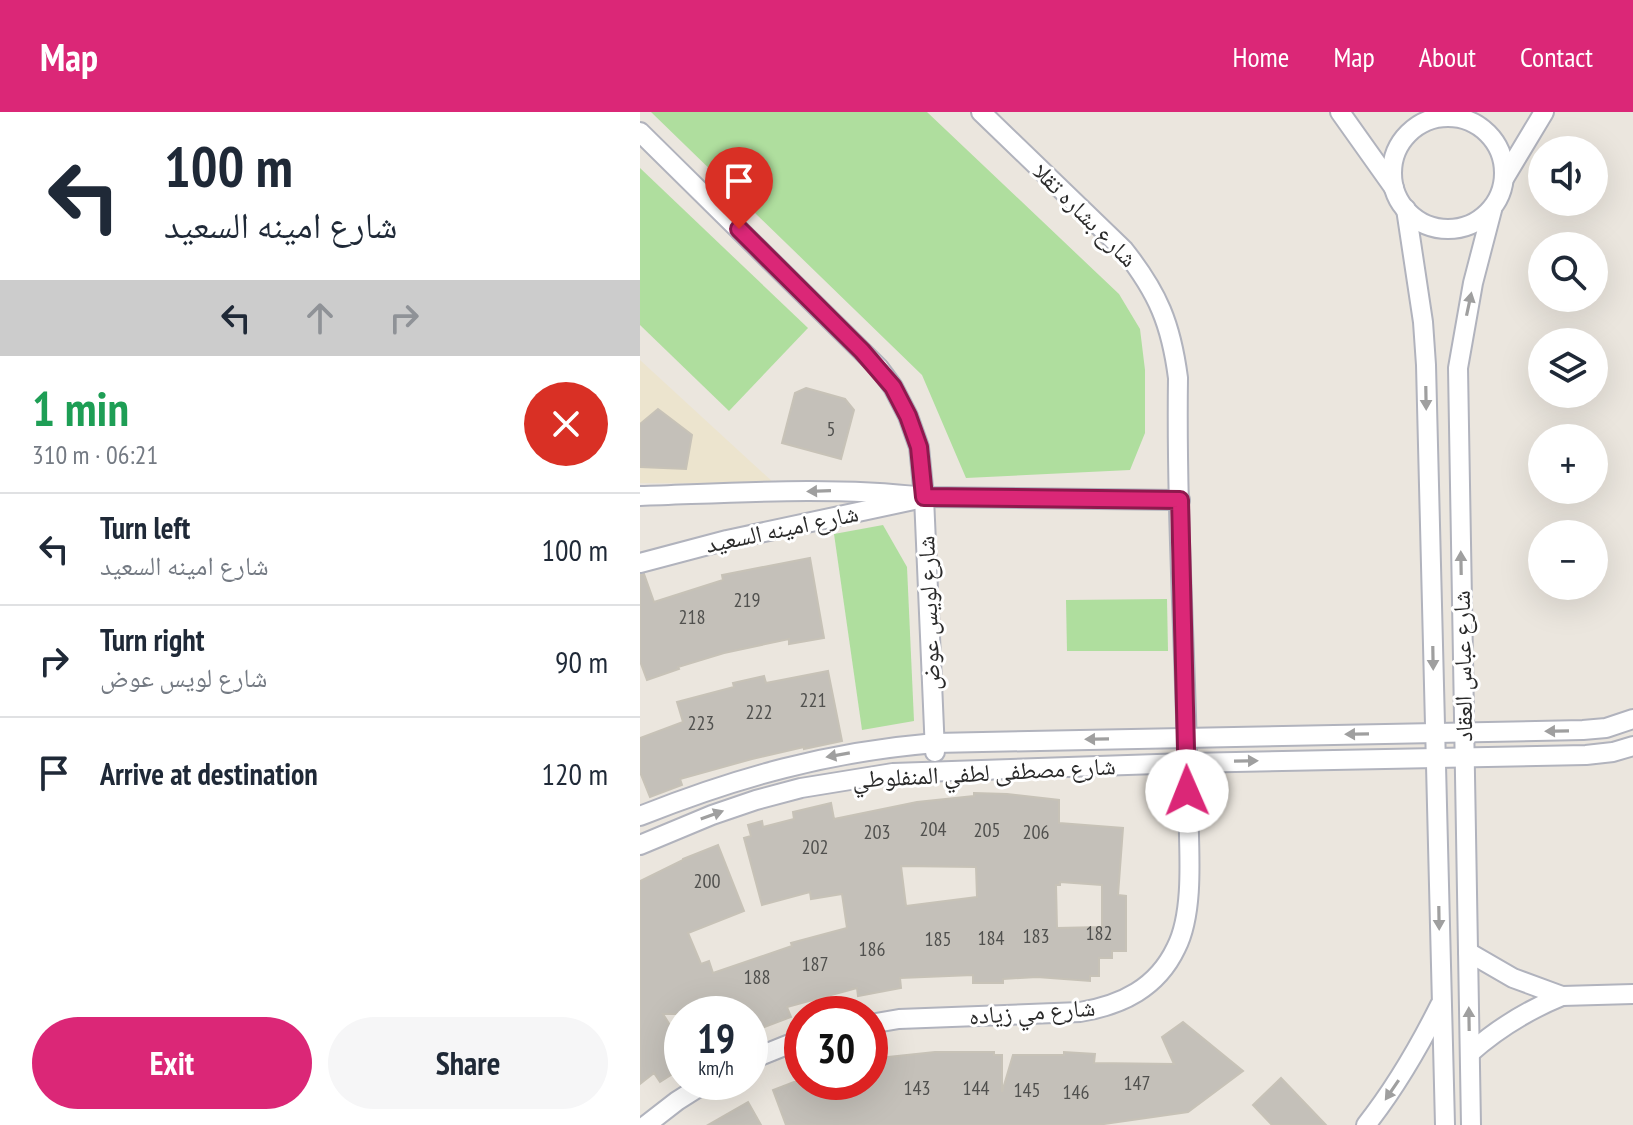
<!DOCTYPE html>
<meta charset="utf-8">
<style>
body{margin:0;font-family:"PT Sans Narrow","Noto Naskh Arabic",sans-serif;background:#f6f6f7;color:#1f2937;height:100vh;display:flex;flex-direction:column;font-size:30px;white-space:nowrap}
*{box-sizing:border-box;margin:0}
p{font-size:26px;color:#747a83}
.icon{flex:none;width:44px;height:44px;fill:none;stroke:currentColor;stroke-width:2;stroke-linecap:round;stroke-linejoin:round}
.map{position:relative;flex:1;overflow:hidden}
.drawer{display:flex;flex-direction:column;background:#fff;width:640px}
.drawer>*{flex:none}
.top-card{background:#fff;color:#1f2937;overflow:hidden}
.controls{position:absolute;left:888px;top:24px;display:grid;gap:16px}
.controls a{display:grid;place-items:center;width:80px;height:80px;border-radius:50%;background:#fff;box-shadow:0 8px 32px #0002;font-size:40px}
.speed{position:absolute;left:24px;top:884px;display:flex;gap:16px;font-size:40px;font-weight:700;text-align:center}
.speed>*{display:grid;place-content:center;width:104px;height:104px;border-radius:50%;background:#fff;box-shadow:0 8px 32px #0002;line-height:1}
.speed small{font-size:20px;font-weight:400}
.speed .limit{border:12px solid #d22;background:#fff;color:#111}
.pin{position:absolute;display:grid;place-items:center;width:68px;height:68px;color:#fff;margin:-82px -34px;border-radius:50% 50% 50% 0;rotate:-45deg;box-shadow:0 0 8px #0007}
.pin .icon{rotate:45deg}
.me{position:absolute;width:88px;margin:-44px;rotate:359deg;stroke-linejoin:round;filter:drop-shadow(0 0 6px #0008)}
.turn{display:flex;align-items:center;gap:28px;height:168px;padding:0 32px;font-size:36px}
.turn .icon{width:104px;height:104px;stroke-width:2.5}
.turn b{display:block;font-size:56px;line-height:68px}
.lanes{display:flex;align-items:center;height:76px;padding:0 32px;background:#0003;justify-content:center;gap:40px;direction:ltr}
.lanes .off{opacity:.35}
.round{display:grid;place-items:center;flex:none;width:84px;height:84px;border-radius:42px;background:#f6f6f7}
.headline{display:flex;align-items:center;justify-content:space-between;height:136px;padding:0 32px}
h1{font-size:48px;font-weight:600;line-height:60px;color:#1e9e55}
.action{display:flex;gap:16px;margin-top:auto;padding:16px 32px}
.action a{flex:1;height:92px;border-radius:48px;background:#db2777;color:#fff;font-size:32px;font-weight:600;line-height:92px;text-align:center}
.action a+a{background:#f6f6f7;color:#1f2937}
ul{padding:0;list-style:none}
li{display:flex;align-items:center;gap:24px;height:112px;padding:0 32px;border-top:2px solid #e0e1e3}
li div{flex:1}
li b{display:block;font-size:30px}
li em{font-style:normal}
header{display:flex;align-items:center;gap:48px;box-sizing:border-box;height:112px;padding:0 40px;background:#db2777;color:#fff}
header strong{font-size:38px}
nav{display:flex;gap:44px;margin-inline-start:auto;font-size:28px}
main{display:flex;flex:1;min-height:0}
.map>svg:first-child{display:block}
.education{fill:#ece4ce}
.green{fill:#afde9e}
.building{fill:#c4c0b9;stroke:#c7c2b7;stroke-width:2;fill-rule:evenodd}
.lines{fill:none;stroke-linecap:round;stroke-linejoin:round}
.minor-casing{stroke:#b1b3bd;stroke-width:22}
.minor{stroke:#fff;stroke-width:18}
.oneway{fill:#9f9f9f}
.route-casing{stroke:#8e194d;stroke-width:20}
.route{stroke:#db2777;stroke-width:14}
.labels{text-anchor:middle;stroke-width:6;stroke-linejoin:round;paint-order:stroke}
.number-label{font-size:20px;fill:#50504e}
.street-label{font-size:24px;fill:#2a2a2a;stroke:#fff}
</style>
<header>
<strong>Map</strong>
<nav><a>Home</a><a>Map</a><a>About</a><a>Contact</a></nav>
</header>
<main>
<section class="drawer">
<div class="top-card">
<div class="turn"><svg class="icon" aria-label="left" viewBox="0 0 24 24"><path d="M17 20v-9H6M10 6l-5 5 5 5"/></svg><div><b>100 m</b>شارع امينه السعيد</div></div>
<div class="lanes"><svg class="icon" aria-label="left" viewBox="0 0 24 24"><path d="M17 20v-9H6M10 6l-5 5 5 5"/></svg><svg class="icon off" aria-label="ahead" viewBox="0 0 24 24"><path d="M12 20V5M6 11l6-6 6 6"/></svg><svg class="icon off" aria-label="right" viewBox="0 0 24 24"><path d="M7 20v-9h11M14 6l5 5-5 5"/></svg></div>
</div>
<div class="headline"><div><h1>1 min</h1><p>310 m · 06:21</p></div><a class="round" style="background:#d93025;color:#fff"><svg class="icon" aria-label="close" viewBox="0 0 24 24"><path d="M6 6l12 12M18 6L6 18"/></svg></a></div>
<ul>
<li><svg class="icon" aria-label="left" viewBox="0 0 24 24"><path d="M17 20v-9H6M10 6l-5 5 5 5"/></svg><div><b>Turn left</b><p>شارع امينه السعيد</p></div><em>100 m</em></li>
<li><svg class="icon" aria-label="right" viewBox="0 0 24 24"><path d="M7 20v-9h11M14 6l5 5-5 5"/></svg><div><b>Turn right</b><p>شارع لويس عوض</p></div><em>90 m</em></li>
<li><svg class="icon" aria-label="arrive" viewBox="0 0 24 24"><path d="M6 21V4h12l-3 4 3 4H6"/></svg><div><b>Arrive at destination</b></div><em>120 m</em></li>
</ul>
<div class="action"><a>Exit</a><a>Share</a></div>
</section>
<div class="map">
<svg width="993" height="1013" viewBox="0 0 993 1013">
<rect width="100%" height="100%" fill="#ebe6de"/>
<polygon class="education" points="0,248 135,372 0,371"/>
<g class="green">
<polygon points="11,0 287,0 479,182 500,217 505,258 505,321 490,358 326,366 282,263"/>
<polygon points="0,56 168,216 89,299 0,213"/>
<polygon points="243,413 267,455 274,609 222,618 194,422"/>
<polygon points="527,487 528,539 427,539 426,488"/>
</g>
<g class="building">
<polygon points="166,276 205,287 214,298 201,347 142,331 155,281"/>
<polygon points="18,297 52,323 46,357 0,355 0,312"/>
<polygon points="170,446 184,526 149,532 149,527 84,541 38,555 39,557 7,568 0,549 0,463 4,462 14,490 83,468 82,463"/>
<polygon points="188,559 202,629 164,637 164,635 112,647 40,667 42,673 10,685 0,660 0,626 43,610 37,590 94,575 93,571 124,564 126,571"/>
<path d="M334 681 367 682 419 688V711L483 716 478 783 486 784V839H472V846H459V864H450V869L397 865 363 867V871H333V863L260 866 261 876 218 884 217 876 147 895 151 905 119 917 110 902H23L42 932V956L20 970 14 961 0 972V769L43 748V747L78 733 104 799 48 821 61 852 69 849 73 861 152 834 151 831 207 816 202 782 171 787 170 780 122 793 104 726 111 724 108 713 122 709 123 715 154 707 153 700 191 691 194 707 277 690 334 684ZM261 754 336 755 337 785 266 794ZM420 770 462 773V815L417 816 416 773H420Z"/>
<polygon points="543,910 603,959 548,1000 457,1013 146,1013 133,978 154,970 230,970 230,947 295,940 354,940 354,943 362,943 362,980 373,943 424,943 424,940 455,942 454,951 534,952 522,925"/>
<polygon points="641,966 686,1013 632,1013 613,993"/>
<polygon points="108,990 121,1013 68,1013"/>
</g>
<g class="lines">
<defs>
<g id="minor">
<polyline points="700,0 754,76"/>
<circle cx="808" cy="61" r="56"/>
<polyline points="0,20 239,256 253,275 268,304 279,335 284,385 295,640"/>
<polyline points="865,65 904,0"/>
<polyline points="766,97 783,210 786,253 805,1013"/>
<path d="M0 384C94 381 190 374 284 385L540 388"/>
<polyline points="0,451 87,428 274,388"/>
<path d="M0 704C98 665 188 640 295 631L943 618 966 616 993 607"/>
<polyline points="0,733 72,703 116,688 161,676 253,661 547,651 946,643 973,640 993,634"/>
<polyline points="828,840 873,866 922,884 993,882"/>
<path d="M230 912 259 907 440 900C482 893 517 876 536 836 556 797 548 729 548 685 546 546 536 406 538 266 531 212 518 181 484 138L341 0"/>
<path d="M830 941C858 916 888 898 922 884"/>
<polyline points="110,948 162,927"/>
<polyline points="6,1013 37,989 67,970"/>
<path d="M726 1013C756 975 778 937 800 893"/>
<polyline points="831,1013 818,256 833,171 852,98"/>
</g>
</defs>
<use href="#minor" class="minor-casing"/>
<use href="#minor" class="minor"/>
</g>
<defs><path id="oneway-solid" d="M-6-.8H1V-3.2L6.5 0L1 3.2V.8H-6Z" transform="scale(2)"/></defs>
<g class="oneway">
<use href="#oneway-solid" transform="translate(829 192) rotate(-78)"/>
<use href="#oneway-solid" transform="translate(786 286) rotate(89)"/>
<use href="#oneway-solid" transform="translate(179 379) rotate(178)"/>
<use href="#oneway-solid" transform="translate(821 451) rotate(-91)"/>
<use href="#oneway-solid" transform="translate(793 546) rotate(89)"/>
<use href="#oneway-solid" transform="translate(917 619) rotate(179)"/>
<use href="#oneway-solid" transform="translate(717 622) rotate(179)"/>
<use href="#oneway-solid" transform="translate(457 627) rotate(179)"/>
<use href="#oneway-solid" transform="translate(198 643) rotate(170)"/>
<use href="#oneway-solid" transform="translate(606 649) rotate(-1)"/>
<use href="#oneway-solid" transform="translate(72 703) rotate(-20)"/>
<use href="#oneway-solid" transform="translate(799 806) rotate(89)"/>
<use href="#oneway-solid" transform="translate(829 907) rotate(-91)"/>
<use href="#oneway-solid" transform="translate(752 978) rotate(124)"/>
</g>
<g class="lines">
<defs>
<polyline id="route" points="99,117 222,239 253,275 268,304 279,335 284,385 540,388 547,679"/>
</defs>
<use href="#route" class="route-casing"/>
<use href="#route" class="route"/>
</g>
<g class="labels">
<g class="number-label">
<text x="191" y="324">5</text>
<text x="107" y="495">219</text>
<text x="52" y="512">218</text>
<text x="173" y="595">221</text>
<text x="119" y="607">222</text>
<text x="61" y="618">223</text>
<text x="293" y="724">204</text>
<text x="347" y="725">205</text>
<text x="237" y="727">203</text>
<text x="396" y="727">206</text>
<text x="175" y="742">202</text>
<text x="67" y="776">200</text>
<text x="459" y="828">182</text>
<text x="396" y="831">183</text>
<text x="351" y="833">184</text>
<text x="298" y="834">185</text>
<text x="232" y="844">186</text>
<text x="175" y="859">187</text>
<text x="117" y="872">188</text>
<text x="497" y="978">147</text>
<text x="277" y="983">143</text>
<text x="336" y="983">144</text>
<text x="387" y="985">145</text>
<text x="436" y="987">146</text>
</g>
<g class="street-label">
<text transform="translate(445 103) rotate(45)" y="8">شارع بشاره تقلا</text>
<text transform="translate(142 417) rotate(-12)" y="8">شارع امينه السعيد</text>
<text transform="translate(289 501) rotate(-92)" y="8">شارع لويس عوض</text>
<text transform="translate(823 554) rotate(-91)" y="8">شارع عباس العقاد</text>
<text transform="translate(344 661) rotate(-3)" y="8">شارع مصطفى لطفي المنفلوطي</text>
<text transform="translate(392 900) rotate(-4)" y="8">شارع مي زياده</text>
</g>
</g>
</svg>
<div class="controls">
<a><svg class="icon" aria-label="sound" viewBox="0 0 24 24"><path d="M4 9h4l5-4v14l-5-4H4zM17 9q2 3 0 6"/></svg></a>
<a><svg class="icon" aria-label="search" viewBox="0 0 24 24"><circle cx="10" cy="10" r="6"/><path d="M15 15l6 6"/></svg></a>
<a><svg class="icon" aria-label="layers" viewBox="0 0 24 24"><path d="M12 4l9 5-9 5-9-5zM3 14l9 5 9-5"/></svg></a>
<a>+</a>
<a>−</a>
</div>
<div class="speed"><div>19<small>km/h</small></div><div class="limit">30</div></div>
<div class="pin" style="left:99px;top:117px;background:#d93025"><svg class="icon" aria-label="arrive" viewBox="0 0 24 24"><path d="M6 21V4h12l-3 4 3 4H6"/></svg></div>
<svg class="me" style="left:547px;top:679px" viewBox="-20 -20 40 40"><circle r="19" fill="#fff"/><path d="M0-13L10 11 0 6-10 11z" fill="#db2777"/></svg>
</div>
</main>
